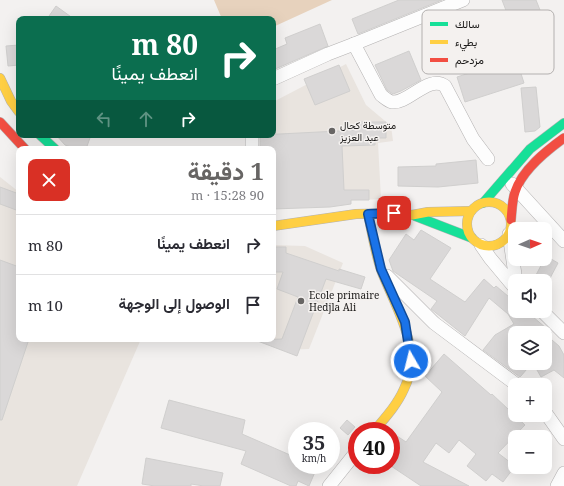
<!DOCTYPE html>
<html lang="ar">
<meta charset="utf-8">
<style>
body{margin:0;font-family:"Noto Serif",Vazirmatn,serif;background:#f2f2f3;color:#2b2b33;direction:rtl;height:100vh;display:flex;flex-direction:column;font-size:15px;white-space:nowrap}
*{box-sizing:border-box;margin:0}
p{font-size:13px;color:#7c7c81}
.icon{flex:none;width:22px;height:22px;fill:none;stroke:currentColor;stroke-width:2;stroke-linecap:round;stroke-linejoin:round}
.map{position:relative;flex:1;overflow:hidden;direction:ltr}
.details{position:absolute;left:16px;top:146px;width:260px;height:196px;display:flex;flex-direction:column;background:#fff;border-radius:8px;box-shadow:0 4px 16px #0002;direction:rtl}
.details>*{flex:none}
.banner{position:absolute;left:16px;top:16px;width:260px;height:122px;border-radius:8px;box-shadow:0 4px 16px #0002;direction:rtl;background:#0b6e4f;color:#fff;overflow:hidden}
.needle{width:26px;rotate:88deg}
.buttons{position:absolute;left:508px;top:222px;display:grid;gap:8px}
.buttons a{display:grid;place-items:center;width:44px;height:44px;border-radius:8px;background:#fff;box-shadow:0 4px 16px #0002;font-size:20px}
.speed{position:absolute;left:288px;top:422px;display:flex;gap:8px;font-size:20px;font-weight:700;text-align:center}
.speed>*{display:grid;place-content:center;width:52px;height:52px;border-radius:50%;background:#fff;box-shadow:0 4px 16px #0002;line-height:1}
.speed small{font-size:10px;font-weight:400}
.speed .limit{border:6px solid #d22;background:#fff;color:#111}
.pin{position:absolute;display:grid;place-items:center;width:34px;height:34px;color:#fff;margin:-17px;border-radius:8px;box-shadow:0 2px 6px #0006}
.me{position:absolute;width:44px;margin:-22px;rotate:352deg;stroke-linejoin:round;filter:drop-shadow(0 0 3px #0008)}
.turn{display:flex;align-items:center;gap:14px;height:84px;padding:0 12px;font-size:18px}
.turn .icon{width:52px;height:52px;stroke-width:2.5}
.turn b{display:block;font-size:28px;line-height:34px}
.lanes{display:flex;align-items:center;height:38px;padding:0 12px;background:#0003;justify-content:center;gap:20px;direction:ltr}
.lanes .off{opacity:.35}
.round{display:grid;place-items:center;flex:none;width:42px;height:42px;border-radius:8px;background:#f2f2f3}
.summary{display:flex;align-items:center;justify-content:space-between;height:68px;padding:0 12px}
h1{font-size:24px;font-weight:700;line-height:30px;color:#676564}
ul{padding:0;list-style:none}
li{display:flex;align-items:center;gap:12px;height:60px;padding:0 12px;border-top:1px solid #e1e1e2}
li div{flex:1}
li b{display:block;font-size:15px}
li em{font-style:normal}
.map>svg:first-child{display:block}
.built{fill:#e9e4df}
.green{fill:#e7d2bd}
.building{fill:#dad8d8;stroke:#d0cfce}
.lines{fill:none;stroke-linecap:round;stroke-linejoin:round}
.street-casing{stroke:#b4b2b2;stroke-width:14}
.fast-casing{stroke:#b4b2b2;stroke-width:10}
.slow-casing{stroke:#b4b2b2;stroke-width:10}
.jam-casing{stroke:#b4b2b2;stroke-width:10}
.street{stroke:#fdfdfd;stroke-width:13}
.fast{stroke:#16e098;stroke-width:9}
.slow{stroke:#ffcf43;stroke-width:9}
.jam{stroke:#f24e42;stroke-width:9}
.route-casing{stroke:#114b97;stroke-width:10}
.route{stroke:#1a73e8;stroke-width:7}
.poi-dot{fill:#676564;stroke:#f4f1ef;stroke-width:1.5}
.labels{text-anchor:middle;stroke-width:3;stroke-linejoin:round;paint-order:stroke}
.poi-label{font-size:10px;fill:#1b1a19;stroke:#f4f1ef;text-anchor:start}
.key{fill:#f4f1ef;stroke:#b3b0af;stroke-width:1}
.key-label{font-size:11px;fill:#1b1a19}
</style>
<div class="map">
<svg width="564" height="486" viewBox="0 0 564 486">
<rect width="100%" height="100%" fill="#f3f1f0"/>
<g class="built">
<polygon points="346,64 366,105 391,126 393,141 378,143 381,199 273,204 273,102"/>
<polygon points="0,177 19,192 19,339 141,339 77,486 0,486"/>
<polygon points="273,245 305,246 343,263 309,349 285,350 261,339 273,339"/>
</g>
<polygon class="green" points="214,0 332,0 273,27 273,19 222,19"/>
<g class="building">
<polygon points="399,0 442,0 358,34 352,19"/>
<polygon points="502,0 536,0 544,20 508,34 501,15 507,13"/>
<polygon points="56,6 74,19 47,19"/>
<polygon points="320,24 328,46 273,70 273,50 287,44 285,38"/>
<polygon points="19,45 19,65 8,66 6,46"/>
<polygon points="409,51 421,80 401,91 393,94 387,90 375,65"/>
<polygon points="516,58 524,83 465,102 457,77"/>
<polygon points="339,65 350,91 315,105 304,79"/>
<polygon points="536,87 540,127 535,131 525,132 521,88"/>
<polygon points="358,122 386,122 386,138 375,138 375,145 342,146 344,190 369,190 369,200 351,200 351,204 330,207 273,209 273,149 260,149 260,135 358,130"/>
<polygon points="56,135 91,135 86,149 76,149 65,145"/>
<polygon points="476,160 478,183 438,187 398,186 398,167 436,166 436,164"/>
<polygon points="0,187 19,194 19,211 0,204"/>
<polygon points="421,230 451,248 430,279 465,302 484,279 494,288 496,286 515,302 515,311 526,311 552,333 515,333 515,363 532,363 521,376 520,377 483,350 495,335 514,324 508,314 489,298 465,336 431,309 437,301 393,271 389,260 406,234 414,240"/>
<polygon points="273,247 286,247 286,253 339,271 339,269 365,277 361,289 326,279 297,356 255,340 282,339 298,297 277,289 283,272 273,272"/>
<polygon points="546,256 558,263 548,282 536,275"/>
<polygon points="0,260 19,267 19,339 29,339 2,420 0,420"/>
<polygon points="545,334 559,346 564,355 564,378 554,370 541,377 533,363 545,363"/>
<polygon points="444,354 491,395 492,394 525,425 498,453 515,466 503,482 492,474 486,481 467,466 476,454 459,440 449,453 436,443 423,462 469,486 421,486 391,466 391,432 406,442 442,392 425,376"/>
<polygon points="169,400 245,420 242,434 297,458 297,465 318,465 309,486 298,481 296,486 291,486 241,464 246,451 161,428"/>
<polygon points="347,420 355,427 348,435 340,428"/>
<polygon points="146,458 223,473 220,486 204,486 191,484 191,486 155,486 142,484"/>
</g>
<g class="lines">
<defs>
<g id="street">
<path d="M354 44 381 95C385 98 388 101 392 102 408 104 429 74 445 86L473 139 488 159"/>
<polyline points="273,79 328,54 354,44 463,0"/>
<polyline points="252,149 252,135"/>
<polyline points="512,184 564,241"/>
<polyline points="509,234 516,281"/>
<polyline points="481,245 490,258 515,288"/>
<polyline points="387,276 434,323 517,385"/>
<polyline points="542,311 564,333"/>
<polyline points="545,412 564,439"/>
<polyline points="329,486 357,451"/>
<polyline points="557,486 564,473"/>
</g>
<g id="fast">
<polyline points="40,135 55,149"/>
<polyline points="483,203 530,149 564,123"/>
<polyline points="415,216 472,238"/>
</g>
<g id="slow">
<polyline points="0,78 11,101 19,112"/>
<circle cx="489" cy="224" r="22"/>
<path d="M368 214C372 233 375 252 381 270 395 307 424 349 404 389 397 405 385 418 374 431"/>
<polyline points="273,226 356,214 394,213 412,215 428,212 471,211"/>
</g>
<g id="jam">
<polyline points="0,122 25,149"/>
<path d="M511 220C512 211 512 201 515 192 522 170 546 151 564 138"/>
</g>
</defs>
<use href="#street" class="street-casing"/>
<use href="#fast" class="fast-casing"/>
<use href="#slow" class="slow-casing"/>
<use href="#jam" class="jam-casing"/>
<use href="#street" class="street"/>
<use href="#fast" class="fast"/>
<use href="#slow" class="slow"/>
<use href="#jam" class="jam"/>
</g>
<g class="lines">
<defs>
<polyline id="route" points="394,213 368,214 381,269 405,322 411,361"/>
</defs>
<use href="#route" class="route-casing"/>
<use href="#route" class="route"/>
</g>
<g class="poi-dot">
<circle cx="332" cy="131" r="4"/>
<circle cx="301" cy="301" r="4"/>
</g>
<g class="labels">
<g class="poi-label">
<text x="340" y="129">متوسطة كحال<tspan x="340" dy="12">عبد العزيز</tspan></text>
<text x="309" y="299">Ecole primaire<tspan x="309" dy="12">Hedjla Ali</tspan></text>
</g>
</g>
<rect x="422" y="10" width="132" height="64" rx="6" class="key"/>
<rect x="430" y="22" width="18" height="4" fill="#16e098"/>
<rect x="430" y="40" width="18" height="4" fill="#ffcf43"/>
<rect x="430" y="58" width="18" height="4" fill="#f24e42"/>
<g class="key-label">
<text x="455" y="28">سالك</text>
<text x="455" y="46">بطيء</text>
<text x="455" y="64">مزدحم</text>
</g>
</svg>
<div class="buttons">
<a><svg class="needle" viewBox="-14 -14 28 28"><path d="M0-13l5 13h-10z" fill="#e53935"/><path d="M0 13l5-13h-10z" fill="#7c7c81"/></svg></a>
<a><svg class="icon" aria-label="sound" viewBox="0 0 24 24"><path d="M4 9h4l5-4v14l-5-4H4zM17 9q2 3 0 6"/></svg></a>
<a><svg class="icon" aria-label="layers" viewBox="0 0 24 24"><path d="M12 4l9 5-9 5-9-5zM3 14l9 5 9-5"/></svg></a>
<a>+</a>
<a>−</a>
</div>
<div class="speed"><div>35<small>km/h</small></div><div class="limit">40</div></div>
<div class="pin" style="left:394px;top:213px;background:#d93025"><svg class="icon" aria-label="arrive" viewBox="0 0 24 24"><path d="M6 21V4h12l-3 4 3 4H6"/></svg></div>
<svg class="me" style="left:411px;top:361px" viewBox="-20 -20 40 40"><circle r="17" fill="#1a73e8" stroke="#fff" stroke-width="3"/><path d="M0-11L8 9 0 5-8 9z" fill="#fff"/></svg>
<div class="banner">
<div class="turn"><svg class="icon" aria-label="right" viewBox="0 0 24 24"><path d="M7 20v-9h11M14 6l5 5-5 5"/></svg><div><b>80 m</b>انعطف يمينًا</div></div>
<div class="lanes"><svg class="icon off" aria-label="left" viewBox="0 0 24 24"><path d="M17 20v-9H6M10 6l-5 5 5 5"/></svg><svg class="icon off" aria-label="ahead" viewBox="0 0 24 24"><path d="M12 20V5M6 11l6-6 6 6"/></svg><svg class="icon" aria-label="right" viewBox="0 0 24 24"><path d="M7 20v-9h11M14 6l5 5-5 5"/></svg></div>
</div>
<section class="details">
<div class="summary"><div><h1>1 دقيقة</h1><p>90 m · 15:28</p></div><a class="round" style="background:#d93025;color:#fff"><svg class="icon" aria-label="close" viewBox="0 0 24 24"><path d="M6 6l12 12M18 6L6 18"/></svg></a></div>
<ul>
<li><svg class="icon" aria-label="right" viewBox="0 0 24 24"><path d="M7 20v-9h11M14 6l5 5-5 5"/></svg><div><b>انعطف يمينًا</b></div><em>80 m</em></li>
<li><svg class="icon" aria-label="arrive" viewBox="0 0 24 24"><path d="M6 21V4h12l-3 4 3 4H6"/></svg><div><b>الوصول إلى الوجهة</b></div><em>10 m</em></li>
</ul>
</section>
</div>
